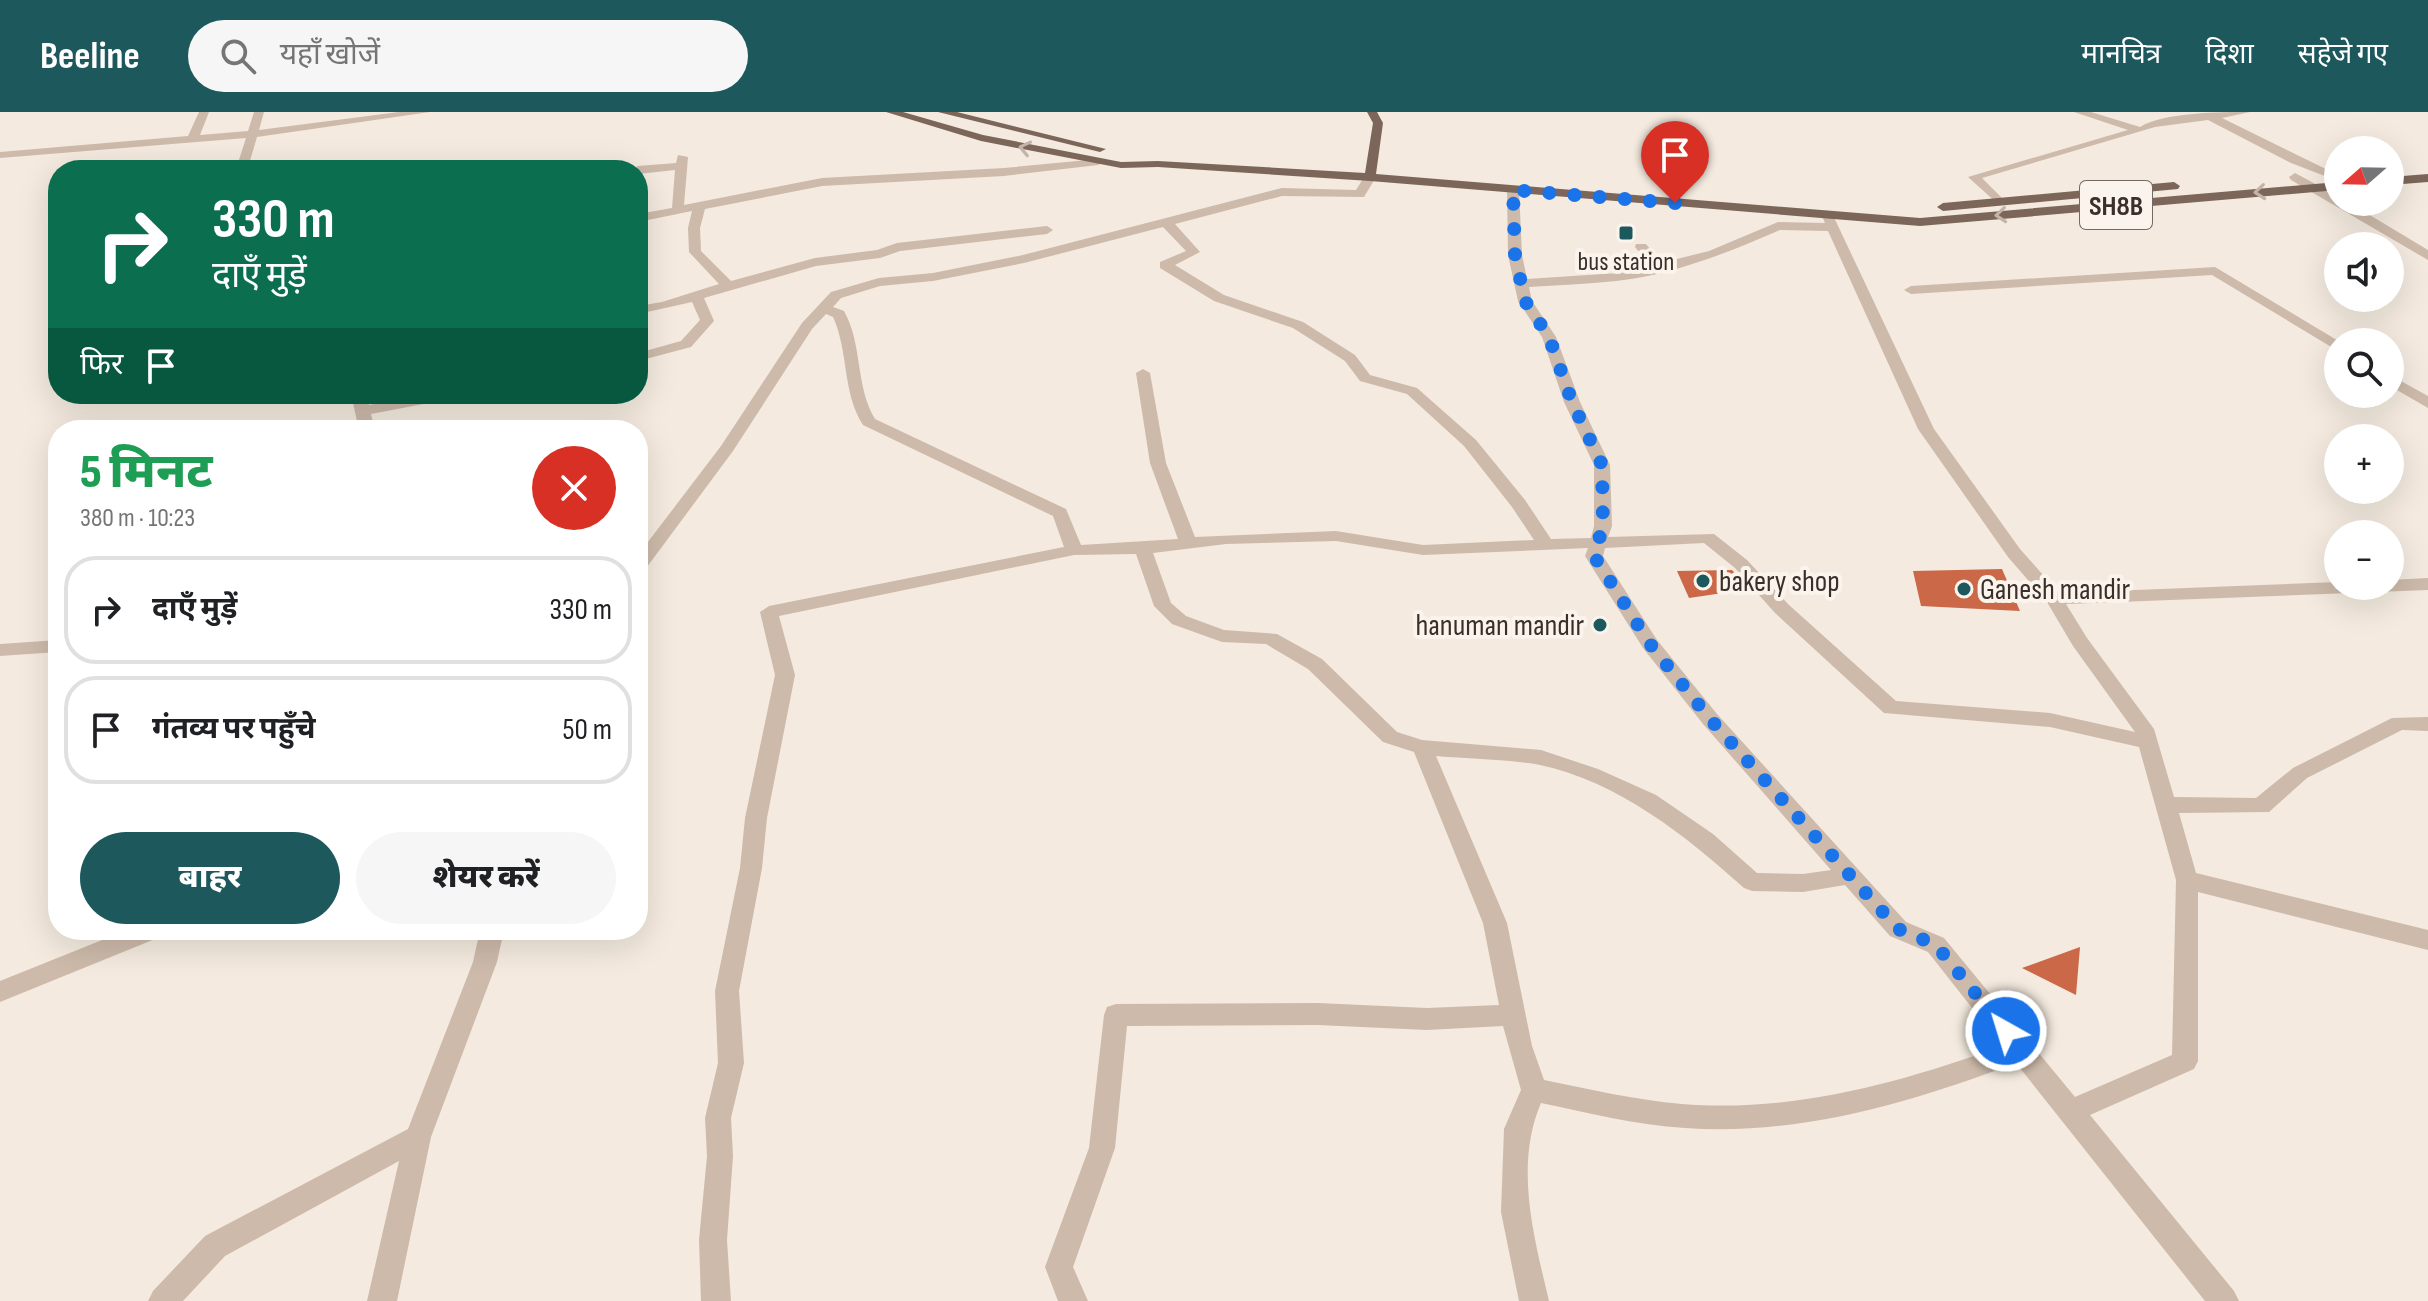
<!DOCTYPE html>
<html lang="hi">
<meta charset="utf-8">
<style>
body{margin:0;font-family:"Sofia Sans Condensed","Noto Sans Devanagari",sans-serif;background:#f6f6f6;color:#202124;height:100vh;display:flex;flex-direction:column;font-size:30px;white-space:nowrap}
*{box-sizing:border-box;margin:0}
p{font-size:26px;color:#757577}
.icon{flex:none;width:44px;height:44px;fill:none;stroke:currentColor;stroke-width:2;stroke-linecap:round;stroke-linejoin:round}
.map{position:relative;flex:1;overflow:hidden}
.drawer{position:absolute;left:48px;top:308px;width:600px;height:520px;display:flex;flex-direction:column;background:#fff;border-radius:32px;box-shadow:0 8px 32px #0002}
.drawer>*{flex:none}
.top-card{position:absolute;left:48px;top:48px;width:600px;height:244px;border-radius:32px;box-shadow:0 8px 32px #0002;background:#0b6e4f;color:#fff;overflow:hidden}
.needle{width:52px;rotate:250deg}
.tools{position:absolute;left:2324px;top:24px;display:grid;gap:16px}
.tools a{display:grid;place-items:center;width:80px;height:80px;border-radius:50%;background:#fff;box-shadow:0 8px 32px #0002;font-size:40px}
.pin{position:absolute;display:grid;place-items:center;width:68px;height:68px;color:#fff;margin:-82px -34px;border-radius:50% 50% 50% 0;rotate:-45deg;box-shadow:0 0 8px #0007}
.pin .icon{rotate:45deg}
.me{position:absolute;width:88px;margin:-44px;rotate:321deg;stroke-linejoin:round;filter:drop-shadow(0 0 6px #0008)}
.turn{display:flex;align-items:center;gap:28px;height:168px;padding:0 32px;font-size:36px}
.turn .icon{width:104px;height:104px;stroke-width:2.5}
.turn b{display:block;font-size:56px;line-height:68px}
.then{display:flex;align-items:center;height:76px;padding:0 32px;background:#0003;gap:16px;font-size:30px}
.round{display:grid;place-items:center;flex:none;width:84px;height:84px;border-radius:42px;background:#f6f6f6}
.summary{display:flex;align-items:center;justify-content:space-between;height:136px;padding:0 32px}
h1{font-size:48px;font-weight:800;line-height:60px;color:#1e9e55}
.cta{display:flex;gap:16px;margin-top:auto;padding:16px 32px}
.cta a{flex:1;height:92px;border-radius:48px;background:#1d585d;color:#fff;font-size:32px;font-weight:800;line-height:92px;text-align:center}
.cta a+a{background:#f6f6f6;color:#202124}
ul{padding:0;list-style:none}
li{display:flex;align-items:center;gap:24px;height:108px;margin:0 16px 12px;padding:0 16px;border:4px solid #e0e0e0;border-radius:32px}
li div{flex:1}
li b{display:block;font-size:30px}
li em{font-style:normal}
header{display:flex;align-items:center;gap:48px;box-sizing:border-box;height:112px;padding:0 40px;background:#1d585d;color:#fff}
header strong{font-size:38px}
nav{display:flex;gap:44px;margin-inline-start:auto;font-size:28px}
.search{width:560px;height:72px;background:#f6f6f6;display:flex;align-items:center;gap:20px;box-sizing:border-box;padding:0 28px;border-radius:44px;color:#757577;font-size:30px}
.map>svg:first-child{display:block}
.building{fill:#ca6847}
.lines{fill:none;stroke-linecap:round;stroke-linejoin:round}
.minor{fill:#cdbaaa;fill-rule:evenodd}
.major{fill:#7c665a;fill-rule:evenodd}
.oneway{stroke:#c2b4aa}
.route{stroke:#1a73e8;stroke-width:14;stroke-dasharray:0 25.2}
.poi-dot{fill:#1d585d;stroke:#fbf4ec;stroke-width:3}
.labels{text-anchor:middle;stroke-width:8;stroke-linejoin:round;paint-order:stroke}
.far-poi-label{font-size:26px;fill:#3a2f2a;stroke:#fbf4ec}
.shield{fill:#fbf4ec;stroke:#746a64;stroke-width:2}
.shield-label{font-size:28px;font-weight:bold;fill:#3a2f2a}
.poi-label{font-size:30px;fill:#3a2f2a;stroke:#fbf4ec;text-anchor:start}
</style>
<header>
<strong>Beeline</strong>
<div class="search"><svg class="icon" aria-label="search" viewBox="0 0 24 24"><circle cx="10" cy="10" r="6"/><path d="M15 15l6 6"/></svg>यहाँ खोजें</div>
<nav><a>मानचित्र</a><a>दिशा</a><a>सहेजे गए</a></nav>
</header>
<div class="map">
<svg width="2428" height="1189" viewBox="0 0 2428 1189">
<rect width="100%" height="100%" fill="#f4eadf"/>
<g class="building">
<polygon points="2002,457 2020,499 1921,494 1913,459"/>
<polygon points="1732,458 1750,477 1689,486 1677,459"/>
<polygon points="2080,835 2076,883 2022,856"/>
</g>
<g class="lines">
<g class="minor">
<polygon points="199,0 209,0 200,23 248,19 254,0 264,0 259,18 399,0 430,0 257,25 249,52 264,58 245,58 237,54 246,26 0,46 0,40 188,24"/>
<path d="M2074 0H2091L2140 15C2165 0 2221 0 2250 0L2222 6 2336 62 2330 66 2291 51 2208 8 2155 15 1982 66 2004 88 1998 92 1968 65 2128 18Z"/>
<polygon points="678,43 688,45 684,93 822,66 1004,56 1098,47 1104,50 1098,53 1004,64 822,74 705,97 700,116 701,139 731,169 815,146 877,138 897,131 1047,114 1053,118 1047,122 900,139 880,146 816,154 704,186 714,209 691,235 638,249 638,241 681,229 700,208 692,190 638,202 638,194 662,190 719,172 689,140 688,116 692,99 638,110 638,102 672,96 675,58 638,62 638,58 632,58 638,54 676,51"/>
<polygon points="2295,61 2338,84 2338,90 2348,90 2428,138 2428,148 2291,68 2289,65"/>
<path d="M1366 62 1376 65 1364 85 1282 84 1175 112 1200 140 1175 153 1224 183 1303 210 1355 243 1370 263 1417 276 1476 328 1525 388 1551 427 1591 426 1594 414V353L1564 290 1542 225 1518 189 1508 143 1507 78 1513 74 1519 78 1522 143 1527 167 1618 161 1650 153 1635 135 1636 132H1646L1661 151 1709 139 1778 110 1825 111 1821 102 1831 99 1934 317 2020 437 2059 481 2338 470V474H2390V468L2428 466V478L2066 492 2087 526 2154 617 2174 685 2256 686 2293 656 2392 606 2428 605V619L2402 618 2307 666 2269 700 2179 701 2196 761 2428 818V838L2198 780V949L2194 957 2090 1003 2234 1179 2239 1189H2205L2016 951C1909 991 1800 1024 1685 1016 1636 1013 1589 1001 1541 991 1514 1054 1534 1125 1549 1189H1519L1501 1100 1504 1017 1521 978 1503 914 1427 918 1318 913 1127 914 1115 1036 1073 1155 1088 1189H1058L1045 1155 1089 1036 1104 903 1107 895 1116 892 1318 891 1427 896 1499 893 1483 811 1414 640 1383 630 1308 557 1266 532 1222 530 1172 512 1154 494 1136 442 1074 443 779 504 795 563 767 706 762 756 739 879 744 951 731 1006 733 1044 727 1128 731 1189H701L699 1128 707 1044 705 1006 718 951 715 879 740 756 745 706 775 563 760 500 769 494 1064 435 1053 404 863 313C842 280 849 240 833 205L826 202 812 217 733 339 644 459 638 461V443L721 334 802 211 831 180 879 166 933 161 1023 143 1282 76 1356 78ZM1163 115 1186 139 1160 150V156L1214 189 1293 216 1345 249 1360 269 1407 282 1464 334 1512 395 1534 428 1423 433 1336 419 1195 425 1166 351 1150 261 1143 257 1136 261 1150 351 1178 427 1081 433 1066 397 875 307C855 274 863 233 844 199L833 195 841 186 880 174 933 169 1024 151ZM1780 118 1828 119 1918 317 2008 445 2047 490 2073 534 2135 620 2050 601 1896 589 1789 493 1747 448 1714 422 1608 425 1612 414 1610 353 1580 290 1556 225 1532 189 1529 175C1557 173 1587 172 1616 169 1672 163 1727 141 1780 118ZM1336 429 1423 443 1588 436 1585 444 1643 536 1703 612 1831 758 1803 762 1757 761 1713 722 1656 683 1598 657 1541 638 1422 628 1397 620 1322 547 1277 522 1224 518 1186 504 1171 491 1153 441 1226 432ZM1704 431 1735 456 1775 501 1884 601 2050 615 2139 635 2176 768 2172 943 2075 985 1944 826 1906 810 1717 602 1657 528 1603 444 1605 436ZM1436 644C1470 647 1507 647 1540 653 1619 670 1686 724 1744 776L1752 779 1803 780 1845 773 1890 824 1928 840 2002 934C1900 971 1792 1001 1682 992 1635 988 1589 977 1544 968L1532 934 1507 811Z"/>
<polygon points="2215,155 2340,230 2338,239 2212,163 1911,182 1904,178 1911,174"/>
<polygon points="2390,263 2428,284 2428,296 2390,274"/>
<polygon points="351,282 367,282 369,293 427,282 458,282 450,287 371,302 375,318 359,318"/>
<polygon points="58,528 58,540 0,544 0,532"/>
<polygon points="127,818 164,818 160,825 0,890 0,869"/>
<polygon points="480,818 504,818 497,850 431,1025 397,1189 367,1189 399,1049 225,1144 183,1189 148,1189 153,1179 205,1124 408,1017 473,850"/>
</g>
<g class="major">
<polygon points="886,0 903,0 983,23 1121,50 1158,49 1365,61 1373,11 1367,0 1377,0 1383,11 1376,62 1920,106 2338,70 2338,78 1920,114 1370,69 1158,55 1121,56 981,29"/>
<polygon points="938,0 957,0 1106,37 1100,40"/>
<polygon points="2428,62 2428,70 2390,73 2390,65"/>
<polygon points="2174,70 2180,74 2178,77 1943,99 1937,95 1943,91"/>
</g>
</g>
<defs><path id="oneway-chevron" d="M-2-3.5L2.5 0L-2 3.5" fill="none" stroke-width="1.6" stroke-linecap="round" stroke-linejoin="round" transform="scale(2)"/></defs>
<g class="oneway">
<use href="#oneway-chevron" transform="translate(1025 36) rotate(-167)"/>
<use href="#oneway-chevron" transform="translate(2260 80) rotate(175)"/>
<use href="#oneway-chevron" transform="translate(2001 103) rotate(175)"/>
</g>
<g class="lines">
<polyline class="route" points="1675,91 1513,78 1515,143 1525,189 1549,225 1572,290 1602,353 1603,414 1594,444 1650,532 1710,607 1898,817 1936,833 2006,919"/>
</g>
<g class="poi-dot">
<rect x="1618" y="113" width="16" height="16" rx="4"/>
<circle cx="1703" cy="469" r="8"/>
<circle cx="1964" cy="477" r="8"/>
<circle cx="1600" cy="513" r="8"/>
</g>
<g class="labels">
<g class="far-poi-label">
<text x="1626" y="158">bus station</text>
</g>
<rect class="shield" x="2080" y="69" width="72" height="48" rx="6"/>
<g class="shield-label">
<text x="2116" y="103">SH8B</text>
</g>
<g class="poi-label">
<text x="1719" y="479">bakery shop</text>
<text x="1980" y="487">Ganesh mandir</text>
<text x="1584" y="523" text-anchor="end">hanuman mandir</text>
</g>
</g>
</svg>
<div class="tools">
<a><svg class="needle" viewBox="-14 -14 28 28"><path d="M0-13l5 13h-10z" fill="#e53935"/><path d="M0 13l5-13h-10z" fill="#757577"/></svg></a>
<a><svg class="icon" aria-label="sound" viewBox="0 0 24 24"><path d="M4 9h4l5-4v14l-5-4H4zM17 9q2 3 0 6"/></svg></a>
<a><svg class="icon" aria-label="search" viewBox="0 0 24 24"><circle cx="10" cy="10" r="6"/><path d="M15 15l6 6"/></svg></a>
<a>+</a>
<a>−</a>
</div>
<div class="pin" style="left:1675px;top:91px;background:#d93025"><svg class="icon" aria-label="arrive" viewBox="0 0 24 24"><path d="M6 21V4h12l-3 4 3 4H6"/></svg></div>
<svg class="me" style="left:2006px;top:919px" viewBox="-20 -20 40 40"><circle r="17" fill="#1a73e8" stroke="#fff" stroke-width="3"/><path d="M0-11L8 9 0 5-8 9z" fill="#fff"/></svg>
<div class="top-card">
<div class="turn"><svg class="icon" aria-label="right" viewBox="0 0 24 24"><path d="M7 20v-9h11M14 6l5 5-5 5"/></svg><div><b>330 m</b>दाएँ मुड़ें</div></div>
<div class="then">फिर<svg class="icon" aria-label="arrive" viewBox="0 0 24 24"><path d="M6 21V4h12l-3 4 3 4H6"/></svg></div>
</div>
<section class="drawer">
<div class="summary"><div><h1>5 मिनट</h1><p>380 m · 10:23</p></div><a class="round" style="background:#d93025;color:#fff"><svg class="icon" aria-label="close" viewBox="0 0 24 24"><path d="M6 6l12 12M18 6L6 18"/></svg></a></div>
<ul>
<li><svg class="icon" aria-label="right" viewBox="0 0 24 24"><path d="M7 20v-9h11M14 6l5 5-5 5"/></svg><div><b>दाएँ मुड़ें</b></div><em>330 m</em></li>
<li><svg class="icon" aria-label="arrive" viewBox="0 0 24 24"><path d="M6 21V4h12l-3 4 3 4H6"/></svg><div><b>गंतव्य पर पहुँचे</b></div><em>50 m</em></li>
</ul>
<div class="cta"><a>बाहर</a><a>शेयर करें</a></div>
</section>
</div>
